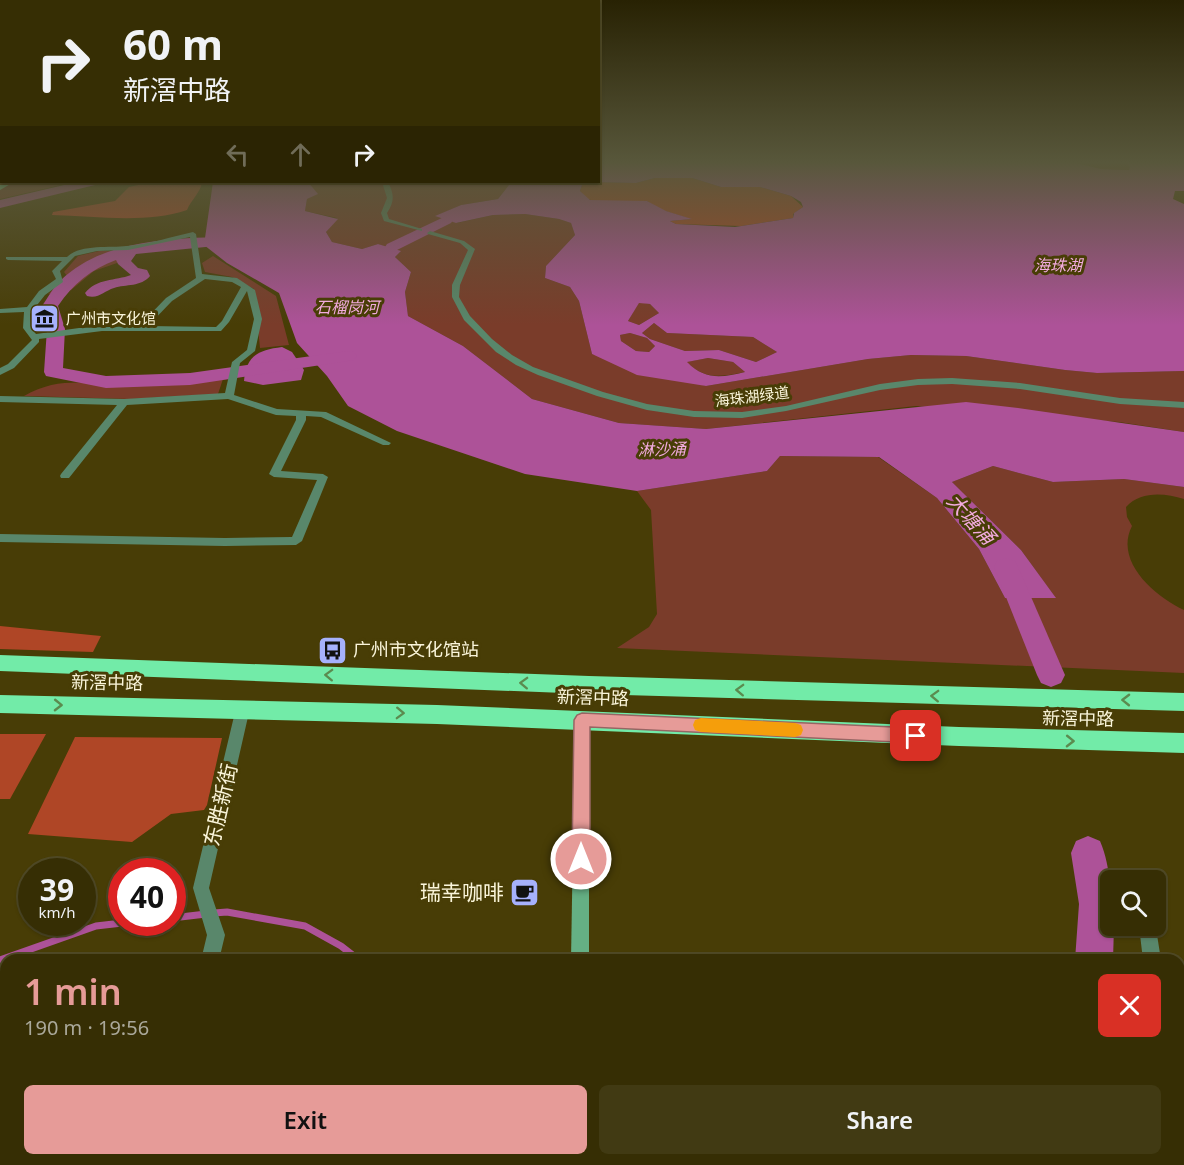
<!DOCTYPE html>
<meta charset="utf-8">
<style>
body{margin:0;font-family:"Noto Sans","Noto Sans SC",sans-serif;background:#413a13;color:#f1f3f6;height:100vh;display:flex;flex-direction:column;font-size:22px;white-space:nowrap}
*{box-sizing:border-box;margin:0}
p{font-size:20px;color:#aaa89a}
.icon{flex:none;width:33px;height:33px;fill:none;stroke:currentColor;stroke-width:2;stroke-linecap:round;stroke-linejoin:round}
.map{position:relative;flex:1;overflow:hidden}
.side{position:absolute;left:0px;top:954px;width:1185px;height:212px;display:flex;flex-direction:column;background:#362e04;border-radius:18px 18px 0 0;box-shadow:0 2px 4px #0004,0 0 0 2px #504a26}
.side>*{flex:none}
.top-card{position:absolute;left:0px;top:0px;width:600px;height:183px;box-shadow:0 2px 4px #0004,0 0 0 2px #504a26;background:#362e04;color:#f1f3f6;overflow:hidden}
.buttons{position:absolute;left:1100px;top:870px;display:grid;gap:12px}
.buttons a{display:grid;place-items:center;width:66px;height:66px;border-radius:9px;background:#362e04;box-shadow:0 2px 4px #0004,0 0 0 2px #504a26;font-size:30px}
.speed{position:absolute;left:18px;top:858px;display:flex;gap:12px;font-size:30px;font-weight:700;text-align:center}
.speed>*{display:grid;place-content:center;width:78px;height:78px;border-radius:50%;background:#362e04;box-shadow:0 2px 4px #0004,0 0 0 2px #504a26;line-height:1}
.speed small{font-size:15px;font-weight:400}
.speed .limit{border:9px solid #d22;background:#fff;color:#111}
.pin{position:absolute;display:grid;place-items:center;width:51px;height:51px;color:#fff;margin:-26px;border-radius:12px;box-shadow:0 3px 9px #0006}
.me{position:absolute;width:66px;margin:-33px;rotate:0deg;stroke-linejoin:round;filter:drop-shadow(0 0 4px #0008)}
.turn{display:flex;align-items:center;gap:21px;height:126px;padding:0 24px;font-size:27px}
.turn .icon{width:78px;height:78px;stroke-width:2.5}
.turn b{display:block;font-size:42px;line-height:51px}
.lanes{display:flex;align-items:center;height:57px;padding:0 24px;background:#0003;justify-content:center;gap:30px;direction:ltr}
.lanes .off{opacity:.35}
.round{display:grid;place-items:center;flex:none;width:63px;height:63px;border-radius:9px;background:#413a13}
.head{display:flex;align-items:center;justify-content:space-between;height:102px;padding:0 24px}
h1{font-size:36px;font-weight:600;line-height:45px;color:#e69b98}
.action{display:flex;gap:12px;margin-top:auto;padding:12px 24px}
.action a{flex:1;height:69px;border-radius:9px;background:#e69b98;color:#111;font-size:24px;font-weight:600;line-height:69px;text-align:center}
.action a+a{background:#413a13;color:#f1f3f6}
.map>svg:first-child{display:block}
.green{fill:#7a3c2a}
.forest{fill:#af4626}
.water{fill:#ad5298;fill-rule:evenodd}
.lines{fill:none;stroke-linecap:round;stroke-linejoin:round}
.stream{stroke:#ad5298;stroke-width:7}
.river{fill:#ad5298;fill-rule:evenodd}
.street{fill:#59876b;fill-rule:evenodd}
.secondary{fill:#65b084;fill-rule:evenodd}
.highway{fill:#72eba8;fill-rule:evenodd}
.oneway{stroke:#5b8b4f}
.route{fill:#e69b98;stroke:#966563;stroke-width:1.5}
.slow{fill:#f59e0b}
.labels{text-anchor:middle;stroke-width:6;stroke-linejoin:round;paint-order:stroke}
.far-poi-label{font-size:15px;fill:#faf5da;stroke:#483d06;text-anchor:start}
.far-street-label{font-size:15px;fill:#faf5da;stroke:#483d06}
.far-water-label{font-size:16px;font-style:italic;fill:#f2abde;stroke:#483d06}
.poi-label{font-size:18px;fill:#faf5da;stroke:#483d06;text-anchor:start}
.street-label{font-size:18px;fill:#faf5da;stroke:#483d06}
.water-label{font-size:20px;font-style:italic;fill:#f2abde;stroke:#483d06}
.near-street-label{font-size:21px;fill:#faf5da;stroke:#483d06}
.near-poi-label{font-size:21px;fill:#faf5da;stroke:#483d06;text-anchor:end}
</style>
<div class="map">
<svg width="1184" height="1165" viewBox="0 0 1184 1165">
<rect width="100%" height="100%" fill="#483d06"/>
<g class="green">
<polygon points="0,162 2,182 74,182 0,199"/>
<polygon points="1073,162 1126,162 1130,167 1129,170 1101,169"/>
<polygon points="308,182 531,182 509,185 498,199 461,205 436,216 457,223 493,215 525,214 559,219 571,223 575,235 546,266 545,278 570,287 579,301 592,354 706,386 868,359 911,355 966,356 1065,370 1097,373 1184,371 1184,432 1119,422 916,406 706,429 619,423 532,399 463,346 408,316 405,292 411,272 395,257 400,252 378,244 362,249 332,242 326,232 337,218 305,211 307,199 317,194"/>
<polygon points="99,251 120,251 117,263 94,271 71,290 48,294 68,277 64,272 78,256"/>
<polygon points="213,256 276,296 289,345 260,348 254,289 232,277 205,272 202,263"/>
<polygon points="639,302 650,304 659,313 639,325 628,321"/>
<polygon points="654,323 667,333 753,337 777,352 756,362 719,350 685,351 650,339 642,333"/>
<polygon points="630,333 647,338 655,346 649,352 636,351 621,341 620,335"/>
<path d="M708 358 733 362 745 372C720 377 706 380 686 362Z"/>
<path d="M223 379 218 394 130 399 24 396C60 375 89 385 129 384 160 383 192 381 223 379Z"/>
<path d="M780 456 878 457 937 498 979 549 1005 598 1055 597 1021 550 952 482 993 466 1053 482 1124 479 1184 487V499C1164 493 1141 491 1126 507L1127 517 1132 526C1114 561 1154 596 1184 610V673L617 648 649 627 657 614 651 510 637 491 767 471Z"/>
</g>
<g class="forest">
<polygon points="655,178 692,178 721,187 760,187 791,196 803,207 793,214 793,218 741,226 676,224 670,221 691,219 659,209 647,201 599,202 587,199 580,191 582,185 589,182 636,183"/>
<path d="M153 182H202C201 192 191 200 187 210 145 224 96 216 52 215L53 212 115 201 129 187Z"/>
<polygon points="0,626 101,636 93,652 0,649"/>
<polygon points="0,734 46,734 10,799 0,799"/>
<polygon points="75,737 222,738 207,805 204,810 171,814 132,842 28,834"/>
</g>
<g class="water">
<path d="M599 162H1073L1101 169 1129 170 1130 167 1126 162H1184V191H1175L1173 199 1184 204V371L1097 373 1065 370 966 356 911 355 868 359 706 386 637 375 592 354 579 301 570 287 545 278 546 266 575 235 571 223 559 219 525 214 493 215 456 223 435 216 461 205 498 199 509 185 531 182H598ZM655 178H692L721 187H760L791 196 801 202 803 207 794 213 793 218 735 227 676 224 670 221 692 219 666 211 647 201 590 200 580 191 582 185 587 182 636 183ZM639 303 650 304 659 313 639 325 628 321ZM654 323 667 333 753 337 777 352 756 362 719 350 685 351 650 339 642 333ZM630 333 647 338 655 346 649 352 636 351 621 341 620 335ZM708 358 733 362 745 372C721 378 705 380 687 362Z"/>
<polygon points="213,182 308,182 318,194 307,199 305,211 338,219 326,232 332,242 362,249 378,244 401,251 395,257 411,272 405,292 408,316 463,346 532,399 619,423 706,429 966,402 1018,408 1184,432 1184,487 1124,479 1053,482 993,466 952,482 1021,550 1056,598 1005,598 979,549 937,498 879,457 780,456 767,471 637,491 525,474 397,431 348,406 327,376 297,343 279,293 227,263 204,245"/>
<path d="M282 347 292 352 304 370 301 380 263 385 244 381C246 356 258 350 282 347Z"/>
</g>
<g class="lines">
<g class="stream">
<polyline points="214,913 227,912 305,926 341,946 359,960"/>
<polyline points="172,918 206,914"/>
<polyline points="0,960 96,926 131,922"/>
<polyline points="465,1160 478,1165"/>
<polyline points="704,1160 761,1165"/>
<polyline points="601,1163 628,1160"/>
</g>
<g class="river">
<polygon points="77,182 97,182 95,185 0,208 0,200"/>
<polygon points="446,216 453,220 451,223 397,250 387,250 385,247 387,244"/>
<path d="M240 236 247 240 245 243 136 254 131 261 138 268 147 270 150 276C141 287 126 284 114 288 104 291 99 299 87 296L85 293C97 278 115 281 131 275L118 264 116 260C91 269 73 284 58 306L65 329 63 368 106 376 190 373 348 351 354 352 357 356 354 360 190 385 106 388 46 376 44 372 47 329 42 306C48 298 53 287 61 280 107 236 181 239 240 236Z"/>
<polygon points="1006,558 1015,561 1018,567 1065,675 1061,683 1051,687 1041,683 1037,675 994,567 997,561"/>
<path d="M1088 836 1100 841C1112 869 1110 896 1110 926H1114L1113 960H1075L1079 904 1071 853 1076 841Z"/>
<polygon points="1070,1160 1114,1160 1115,1165 1071,1165"/>
</g>
<g class="street">
<path d="M382 182H388C394 194 395 201 387 213L389 219 422 229V231L384 221 381 213 387 198Z"/>
<polygon points="430,231 464,241 475,249 460,285 459,297 470,316 492,339 512,355 533,367 603,392 647,404 694,411 742,412 786,406 880,384 918,379 952,378 1020,383 1120,398 1184,402 1184,408 1120,404 1020,389 952,384 918,385 880,390 786,411 742,418 694,417 647,410 597,396 538,375 516,365 496,352 464,320 452,297 452,285 468,250 460,243 428,234 427,233"/>
<path d="M193 232 196 234 202 274 237 278 255 290 262 319 255 351 240 363 234 395 277 409 326 412 391 443 389 445H383L321 417 306 416V420L281 471 323 474 328 477 302 541 296 545 225 546 0 542V534L225 538 292 537 317 480 274 477 269 474 296 420V416L276 415 228 399 127 405 69 478H61L60 476 61 474 117 405 0 402V396L124 399 225 393 232 362 247 350 254 319 247 291 229 322 221 331H102L39 339V342L14 368 0 375V368L8 364 32 340 23 328 24 312 0 313V309L27 307 39 291 56 279 52 271 62 261 8 260 6 259V257H67C80 244 110 248 127 246 149 244 171 237 193 232ZM190 237 196 278 166 298 139 326 79 328 36 334 31 328 30 314 45 295 63 282 60 271 75 256 97 251 128 250ZM205 279 232 282 241 287 222 321 216 327 148 326 172 301Z"/>
<polygon points="243,702 248,704 250,708 209,888 225,935 219,960 201,960 207,935 193,888 236,708 238,704"/>
<polygon points="1155,922 1161,960 1143,960 1139,926 1155,926"/>
<polygon points="1179,1152 1183,1160 1183,1165 1163,1165 1163,1160 1179,1160"/>
<polygon points="153,1160 173,1160 172,1165 152,1165"/>
</g>
<g class="secondary">
<polygon points="582,714 587,716 589,720 589,960 571,960 575,720 577,716"/>
<rect x="569" y="1160" width="20" height="5"/>
</g>
<g class="highway">
<polygon points="4,182 14,182 0,190 0,184"/>
<polygon points="0,655 589,676 1184,693 1184,711 589,694 0,671"/>
<polygon points="0,695 437,705 959,727 1184,733 1184,753 959,746 437,724 0,713"/>
</g>
</g>
<defs><path id="oneway-chevron" d="M-2-3.5L2.5 0L-2 3.5" fill="none" stroke-width="1.6" stroke-linecap="round" stroke-linejoin="round" transform="scale(1.5)"/></defs>
<g class="oneway">
<use href="#oneway-chevron" transform="translate(329 675) rotate(-178)"/>
<use href="#oneway-chevron" transform="translate(524 683) rotate(-178)"/>
<use href="#oneway-chevron" transform="translate(740 690) rotate(-178)"/>
<use href="#oneway-chevron" transform="translate(935 696) rotate(-178)"/>
<use href="#oneway-chevron" transform="translate(1126 700) rotate(-179)"/>
<use href="#oneway-chevron" transform="translate(58 705) rotate(1)"/>
<use href="#oneway-chevron" transform="translate(400 713) rotate(2)"/>
<use href="#oneway-chevron" transform="translate(1070 741) rotate(1)"/>
</g>
<linearGradient id="sky" x2="0" y2="1"><stop stop-color="#282203"/><stop offset="0.5" stop-color="#58573b"/><stop offset="1" stop-color="#58573b" stop-opacity="0"/></linearGradient>
<rect width="1184" height="325" fill="url(#sky)"/>
<polygon class="route" points="582,713 916,728 922,730 924,736 922,741 916,743 590,727 590,859 588,866 581,868 575,866 572,859 574,720 577,715"/>
<polygon class="slow" points="701,718 795,723 801,725 803,730 801,735 795,737 701,732 695,730 693,725 695,720"/>
<defs>
<symbol id="museum-square" viewBox="-11 -11 22 22"><rect x="-9" y="-9" width="18" height="18" rx="4" fill="#a6b1fc" stroke="#483d06"/><path d="M0-6L6-3V-2H-6V-3ZM-5-1h2V3h-2ZM-1-1h2V3h-2ZM3-1h2V3H3ZM-6 4H6V6H-6Z" fill="#111"/></symbol>
<symbol id="bus-square" viewBox="-11 -11 22 22"><rect x="-9" y="-9" width="18" height="18" rx="4" fill="#a6b1fc" stroke="#483d06"/><path d="M-5-6H5V4H4V6H2V4H-2V6H-4V4H-5ZM-3.5-4V0h7V-4ZM-3.5 1.2v1.5H-2V1.2ZM2 1.2v1.5H3.5V1.2Z" fill="#111"/></symbol>
<symbol id="cafe-square" viewBox="-11 -11 22 22"><rect x="-9" y="-9" width="18" height="18" rx="4" fill="#a6b1fc" stroke="#483d06"/><path d="M-5.5-4.5H6V0H3Q3 3.5 0 3.5H-2.5Q-5.5 3.5-5.5 0ZM3-3.2v2h1.7v-2ZM-6 4.5H4V6H-6Z" fill="#111"/></symbol>
</defs>
<g fill-rule="evenodd">
<use href="#museum-square" x="28" y="302" width="33" height="33"/>
<use href="#bus-square" x="316" y="634" width="33" height="33"/>
<use href="#cafe-square" x="508" y="876" width="33" height="33"/>
</g>
<g class="labels">
<g class="far-poi-label">
<text x="66" y="324">广州市文化馆</text>
</g>
<g class="far-street-label">
<text transform="translate(752 397) rotate(-7)" y="5">海珠湖绿道</text>
</g>
<g class="far-water-label">
<text x="1058" y="271">海珠湖</text>
<text x="347" y="313">石榴岗河</text>
<text transform="translate(662 449) rotate(-1)" y="6">淋沙涌</text>
</g>
<g class="poi-label">
<text x="353" y="656">广州市文化馆站</text>
</g>
<g class="street-label">
<text transform="translate(107 683) rotate(1)" y="6">新滘中路</text>
<text transform="translate(593 698) rotate(2)" y="6">新滘中路</text>
<text transform="translate(1078 719) rotate(1)" y="6">新滘中路</text>
</g>
<g class="water-label">
<text transform="translate(971 519) rotate(48)" y="7">大塘涌</text>
</g>
<g class="near-street-label">
<text transform="translate(221 805) rotate(-77)" y="7">东胜新街</text>
</g>
<g class="near-poi-label">
<text x="504" y="900">瑞幸咖啡</text>
</g>
</g>
</svg>
<div class="buttons">
<a><svg class="icon" aria-label="search" viewBox="0 0 24 24"><circle cx="10" cy="10" r="6"/><path d="M15 15l6 6"/></svg></a>
</div>
<div class="speed"><div>39<small>km/h</small></div><div class="limit">40</div></div>
<div class="pin" style="left:916px;top:736px;background:#d93025"><svg class="icon" aria-label="arrive" viewBox="0 0 24 24"><path d="M6 21V4h12l-3 4 3 4H6"/></svg></div>
<svg class="me" style="left:581px;top:859px" viewBox="-20 -20 40 40"><circle r="17" fill="#e69b98" stroke="#fff" stroke-width="3"/><path d="M0-11L8 9 0 5-8 9z" fill="#fff"/></svg>
<div class="top-card">
<div class="turn"><svg class="icon" aria-label="right" viewBox="0 0 24 24"><path d="M7 20v-9h11M14 6l5 5-5 5"/></svg><div><b>60 m</b>新滘中路</div></div>
<div class="lanes"><svg class="icon off" aria-label="left" viewBox="0 0 24 24"><path d="M17 20v-9H6M10 6l-5 5 5 5"/></svg><svg class="icon off" aria-label="ahead" viewBox="0 0 24 24"><path d="M12 20V5M6 11l6-6 6 6"/></svg><svg class="icon" aria-label="right" viewBox="0 0 24 24"><path d="M7 20v-9h11M14 6l5 5-5 5"/></svg></div>
</div>
<section class="side">
<div class="head"><div><h1>1 min</h1><p>190 m · 19:56</p></div><a class="round" style="background:#d93025;color:#fff"><svg class="icon" aria-label="close" viewBox="0 0 24 24"><path d="M6 6l12 12M18 6L6 18"/></svg></a></div>
<div class="action"><a>Exit</a><a>Share</a></div>
</section>
</div>
